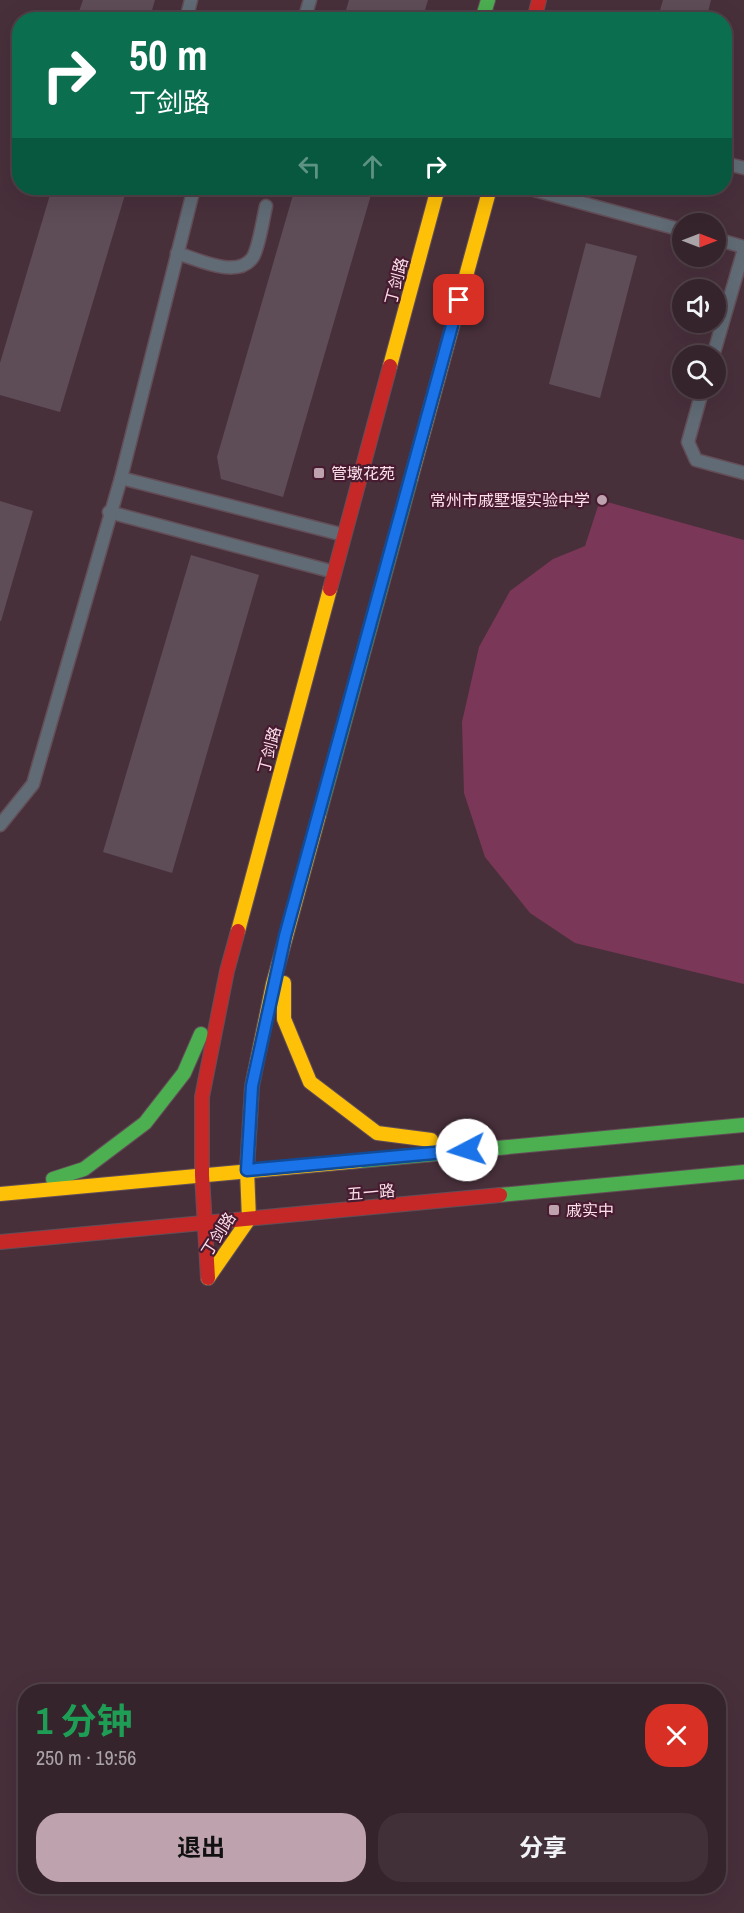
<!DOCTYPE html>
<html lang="zh">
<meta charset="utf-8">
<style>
body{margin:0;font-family:"Archivo Narrow","Noto Sans SC",sans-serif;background:#413038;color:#f1f3f6;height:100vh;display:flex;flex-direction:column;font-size:22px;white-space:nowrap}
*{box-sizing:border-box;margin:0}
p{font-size:20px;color:#aaa4a9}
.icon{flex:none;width:33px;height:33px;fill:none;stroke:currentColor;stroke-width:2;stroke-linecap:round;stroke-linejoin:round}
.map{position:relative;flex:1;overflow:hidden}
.details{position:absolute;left:18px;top:1684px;width:708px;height:210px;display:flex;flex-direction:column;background:#36242c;border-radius:24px;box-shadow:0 6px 24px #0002,0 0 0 2px #504148}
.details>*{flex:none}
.guide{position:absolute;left:12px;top:12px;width:720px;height:183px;border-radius:24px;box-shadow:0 6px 24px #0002,0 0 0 2px #504148;background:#0b6e4f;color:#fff;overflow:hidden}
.needle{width:39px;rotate:90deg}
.buttons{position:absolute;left:672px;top:213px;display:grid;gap:12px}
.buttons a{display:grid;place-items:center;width:54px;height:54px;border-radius:50%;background:#36242c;box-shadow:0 6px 24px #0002,0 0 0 2px #504148;font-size:30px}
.pin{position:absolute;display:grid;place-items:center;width:51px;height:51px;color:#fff;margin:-26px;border-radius:12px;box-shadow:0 3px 9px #0006}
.me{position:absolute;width:66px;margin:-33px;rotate:265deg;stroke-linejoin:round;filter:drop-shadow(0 0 4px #0008)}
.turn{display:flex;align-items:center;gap:21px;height:126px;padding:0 18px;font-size:27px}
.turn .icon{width:78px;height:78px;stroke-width:2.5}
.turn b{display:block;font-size:42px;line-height:51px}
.lanes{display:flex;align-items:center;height:57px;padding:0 18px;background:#0003;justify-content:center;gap:30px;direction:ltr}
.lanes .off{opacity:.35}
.round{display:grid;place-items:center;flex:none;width:63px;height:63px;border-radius:24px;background:#413038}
.head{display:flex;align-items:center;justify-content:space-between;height:102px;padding:0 18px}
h1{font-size:36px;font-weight:700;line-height:45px;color:#1e9e55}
.action{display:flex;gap:12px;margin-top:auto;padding:12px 18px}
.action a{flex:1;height:69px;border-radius:24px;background:#bea2ad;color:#111;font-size:24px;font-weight:700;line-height:69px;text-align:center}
.action a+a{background:#413038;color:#f1f3f6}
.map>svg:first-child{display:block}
.green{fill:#7b3757}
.building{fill:#5e4c57}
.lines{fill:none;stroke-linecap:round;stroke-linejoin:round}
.lane-casing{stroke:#634e57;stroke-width:15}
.fast-casing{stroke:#634e57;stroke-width:16}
.slow-casing{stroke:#634e57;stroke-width:16}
.jam-casing{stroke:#634e57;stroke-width:16}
.lane{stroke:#606b75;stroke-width:12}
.fast{stroke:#4caf50;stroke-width:14}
.slow{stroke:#ffc107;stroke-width:14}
.jam{stroke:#c62828;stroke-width:14}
.route-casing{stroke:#114b97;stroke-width:15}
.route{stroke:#1a73e8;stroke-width:10}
.poi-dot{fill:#bea2ad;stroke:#471c30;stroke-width:2}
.labels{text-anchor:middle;stroke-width:4.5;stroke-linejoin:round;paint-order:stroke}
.street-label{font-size:16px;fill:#fddfea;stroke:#471c30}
.poi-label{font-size:16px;fill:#fddfea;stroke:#471c30;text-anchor:start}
</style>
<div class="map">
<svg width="744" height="1913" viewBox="0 0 744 1913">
<rect width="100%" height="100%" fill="#48303b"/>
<polygon class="green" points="600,500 744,540 744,984 575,943 530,913 485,857 464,793 462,722 479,647 510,591 553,559 585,546"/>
<g class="building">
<polygon points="83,0 155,0 149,20 76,20"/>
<polygon points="349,0 428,0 422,20 343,20"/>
<polygon points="663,0 711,0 706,20 657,20"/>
<polygon points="52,188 127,188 60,412 0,395 0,363"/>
<polygon points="295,188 373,188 283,497 221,479 217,457"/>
<polygon points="586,243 637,256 600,398 549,384"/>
<polygon points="0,501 33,511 1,621 0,621"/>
<polygon points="191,555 259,575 172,873 103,852"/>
</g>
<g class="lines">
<defs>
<g id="lane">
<polyline points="186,20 191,0"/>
<polyline points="304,20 310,0"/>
<polyline points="724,163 744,168"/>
<polyline points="527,188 682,230"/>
<polyline points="716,239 744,247"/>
<path d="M177 253C197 259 238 280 253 257 259 247 263 219 266 206"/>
<polyline points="713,356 744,249"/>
<polyline points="703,388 688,442 696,460 744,473"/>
<polyline points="121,478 344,535"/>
<polyline points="109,512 334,572"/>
<polyline points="0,825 33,784 121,478 194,188"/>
</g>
<g id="fast">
<polyline points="482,20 488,0"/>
<polyline points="319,815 411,478"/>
<polyline points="359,1161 744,1125"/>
<polyline points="53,1179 84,1169 145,1123 184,1073 201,1034"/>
<polyline points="500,1195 744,1172"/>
</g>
<g id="slow">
<polyline points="390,366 438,188"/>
<polyline points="411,478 490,188"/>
<polyline points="238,931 330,589"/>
<polyline points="284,983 284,1019 310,1082 377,1133 431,1140"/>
<polyline points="0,1194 359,1161"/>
<polyline points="208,1278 249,1219 247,1170 252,1086 273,984 319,815"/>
</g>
<g id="jam">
<polyline points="534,20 539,0"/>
<polyline points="330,589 390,366"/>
<polyline points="0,1242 500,1195"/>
<polyline points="208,1278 202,1175 202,1097 227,971 238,931"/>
</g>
</defs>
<use href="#lane" class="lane-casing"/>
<use href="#fast" class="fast-casing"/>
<use href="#slow" class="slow-casing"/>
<use href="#jam" class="jam-casing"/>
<use href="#lane" class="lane"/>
<use href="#fast" class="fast"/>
<use href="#slow" class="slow"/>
<use href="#jam" class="jam"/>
</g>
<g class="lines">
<defs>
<polyline id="route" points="459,300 285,936 252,1086 247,1170 467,1150"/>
</defs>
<use href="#route" class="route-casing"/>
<use href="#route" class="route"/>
</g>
<g class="poi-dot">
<rect x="313" y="467" width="12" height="12" rx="3"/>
<circle cx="602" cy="500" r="6"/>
<rect x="548" y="1204" width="12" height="12" rx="3"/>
</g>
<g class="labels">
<g class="street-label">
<text transform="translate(396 281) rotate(-75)" y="6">丁剑路</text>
<text transform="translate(269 750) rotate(-75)" y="6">丁剑路</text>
<text transform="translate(371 1192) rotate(-5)" y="6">五一路</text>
<text transform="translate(218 1234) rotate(-57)" y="6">丁剑路</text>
</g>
<g class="poi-label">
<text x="331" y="479">管墩花苑</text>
<text x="590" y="506" text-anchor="end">常州市戚墅堰实验中学</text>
<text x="566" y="1216">戚实中</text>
</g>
</g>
</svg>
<div class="buttons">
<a><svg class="needle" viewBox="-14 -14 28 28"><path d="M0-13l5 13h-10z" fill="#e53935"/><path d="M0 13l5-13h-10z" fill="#aaa4a9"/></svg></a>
<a><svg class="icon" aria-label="sound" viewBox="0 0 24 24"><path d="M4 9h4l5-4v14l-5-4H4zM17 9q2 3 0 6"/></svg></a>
<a><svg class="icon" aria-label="search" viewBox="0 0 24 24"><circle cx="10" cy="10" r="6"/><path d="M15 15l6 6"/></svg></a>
</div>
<div class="pin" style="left:459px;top:300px;background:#d93025"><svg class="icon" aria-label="arrive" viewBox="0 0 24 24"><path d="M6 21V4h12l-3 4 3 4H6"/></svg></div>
<svg class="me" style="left:467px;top:1150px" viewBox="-20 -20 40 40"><circle r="19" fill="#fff"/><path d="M0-13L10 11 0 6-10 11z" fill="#1a73e8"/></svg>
<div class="guide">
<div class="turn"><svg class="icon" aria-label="right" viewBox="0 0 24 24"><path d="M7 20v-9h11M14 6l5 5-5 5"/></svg><div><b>50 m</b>丁剑路</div></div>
<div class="lanes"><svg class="icon off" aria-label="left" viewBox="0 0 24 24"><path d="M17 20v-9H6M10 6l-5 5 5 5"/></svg><svg class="icon off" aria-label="ahead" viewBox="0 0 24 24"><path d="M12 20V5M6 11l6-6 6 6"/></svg><svg class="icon" aria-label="right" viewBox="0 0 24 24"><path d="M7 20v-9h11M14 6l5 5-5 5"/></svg></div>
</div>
<section class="details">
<div class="head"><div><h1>1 分钟</h1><p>250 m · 19:56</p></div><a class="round" style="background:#d93025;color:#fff"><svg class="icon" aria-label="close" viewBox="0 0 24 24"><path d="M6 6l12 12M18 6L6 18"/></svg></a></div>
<div class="action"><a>退出</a><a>分享</a></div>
</section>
</div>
